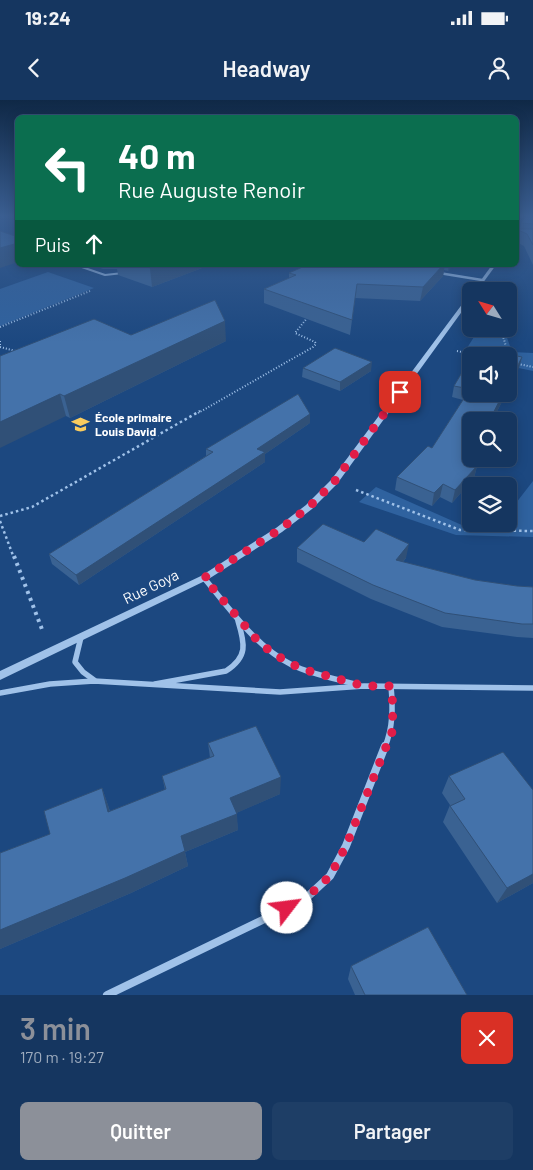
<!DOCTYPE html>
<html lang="fr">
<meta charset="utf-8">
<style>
body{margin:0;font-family:Barlow,sans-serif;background:#1e3e66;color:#f1f3f6;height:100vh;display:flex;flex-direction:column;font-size:19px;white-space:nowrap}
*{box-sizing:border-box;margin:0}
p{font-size:16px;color:#9dabbd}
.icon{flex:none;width:28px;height:28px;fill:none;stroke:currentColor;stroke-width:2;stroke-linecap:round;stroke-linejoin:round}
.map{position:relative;height:895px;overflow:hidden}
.panel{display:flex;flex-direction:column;background:#153660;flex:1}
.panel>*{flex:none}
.top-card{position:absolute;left:15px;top:15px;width:504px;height:152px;border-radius:8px;box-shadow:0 2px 12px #0003,0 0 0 1px #345075;background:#0b6e4f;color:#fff;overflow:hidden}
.needle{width:32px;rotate:307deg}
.tools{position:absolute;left:462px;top:182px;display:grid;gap:10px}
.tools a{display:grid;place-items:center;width:55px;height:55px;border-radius:8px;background:#153660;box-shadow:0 2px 12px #0003,0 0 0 1px #345075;font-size:25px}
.pin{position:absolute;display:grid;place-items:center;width:42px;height:42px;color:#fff;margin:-21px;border-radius:10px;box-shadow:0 2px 8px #0006}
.me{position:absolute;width:55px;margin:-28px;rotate:60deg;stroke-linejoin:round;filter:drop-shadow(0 0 4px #0008)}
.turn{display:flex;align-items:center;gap:18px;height:105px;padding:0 20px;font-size:22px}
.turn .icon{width:65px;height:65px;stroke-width:2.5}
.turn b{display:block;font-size:35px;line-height:42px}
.then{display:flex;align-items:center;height:48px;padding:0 20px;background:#0003;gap:10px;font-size:19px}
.round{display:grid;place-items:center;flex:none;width:52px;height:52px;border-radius:8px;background:#1e3e66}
.headline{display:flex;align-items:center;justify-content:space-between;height:85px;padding:0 20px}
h1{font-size:30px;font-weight:600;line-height:38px;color:#8c9099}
.cta{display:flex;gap:10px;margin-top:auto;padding:10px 20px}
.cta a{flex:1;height:58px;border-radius:8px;background:#8c9099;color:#fff;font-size:20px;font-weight:600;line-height:58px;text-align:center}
.cta a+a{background:#1e3e66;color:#f1f3f6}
.status{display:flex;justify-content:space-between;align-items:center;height:35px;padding:0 25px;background:#153660;direction:ltr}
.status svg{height:14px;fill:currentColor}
header{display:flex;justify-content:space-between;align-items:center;height:65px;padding:0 20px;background:#153660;font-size:22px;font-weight:600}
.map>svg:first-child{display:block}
.green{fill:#2f629f}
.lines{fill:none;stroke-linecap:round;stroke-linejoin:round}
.path-far2{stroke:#a0c2e9;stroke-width:2;stroke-dasharray:1 2;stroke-linecap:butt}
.path-far1{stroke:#a0c2e9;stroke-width:2.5;stroke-dasharray:2.5 3;stroke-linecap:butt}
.path{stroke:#a0c2e9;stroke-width:4;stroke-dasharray:3 4.5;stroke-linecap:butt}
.service{stroke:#a0c2e9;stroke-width:2}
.minor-far2{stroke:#a0c2e9;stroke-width:2.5}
.minor-far1{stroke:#a0c2e9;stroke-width:5.5}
.minor{stroke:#a0c2e9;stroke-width:8}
.tertiary{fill:#a0c2e9;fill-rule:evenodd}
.wall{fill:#3a6292}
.shaded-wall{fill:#305077}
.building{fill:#4472aa;stroke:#305077}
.route{stroke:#e11d48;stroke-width:9;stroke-dasharray:0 16.2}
.labels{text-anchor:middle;stroke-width:5;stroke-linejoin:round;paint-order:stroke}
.far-poi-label{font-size:12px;font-weight:bold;fill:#fff;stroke:#1c4880;text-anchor:start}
.street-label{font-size:15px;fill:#fff;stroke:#1c4880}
</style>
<div class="status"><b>19:24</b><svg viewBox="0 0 49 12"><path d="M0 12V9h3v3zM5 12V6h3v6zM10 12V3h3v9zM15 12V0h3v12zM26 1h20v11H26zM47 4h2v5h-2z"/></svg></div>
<header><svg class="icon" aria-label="back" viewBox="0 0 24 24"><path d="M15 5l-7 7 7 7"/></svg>Headway<svg class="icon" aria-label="person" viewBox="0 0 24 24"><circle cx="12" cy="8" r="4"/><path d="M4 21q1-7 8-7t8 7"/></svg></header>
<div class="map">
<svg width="533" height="895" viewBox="0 0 533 895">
<rect width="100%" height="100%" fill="#1c4880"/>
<g class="green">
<polygon points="48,172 94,188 0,226 0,189"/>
<polygon points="479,229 504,229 512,252 533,253 533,271 509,266 509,256 471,256 471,258 462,256"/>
<polygon points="533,381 533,437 456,435 359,402 376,387 464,426 497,427 500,424 509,424 509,412"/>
</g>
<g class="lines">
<g class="path-far2">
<polyline points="0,227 90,191"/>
<polyline points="501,229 507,250 504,256"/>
<polyline points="0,241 0,247"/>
<polyline points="0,247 16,251"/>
<polyline points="457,251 481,256"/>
<polyline points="509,262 533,267"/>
<polyline points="198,313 313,247 316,244 315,242 295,233 308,217"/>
</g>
<g class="path-far1">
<polyline points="356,390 460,430 533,431"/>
<polyline points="0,416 32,407 200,311"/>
<polyline points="0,421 14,458"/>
</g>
<polyline class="path" points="14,456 43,532"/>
<g class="service">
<polyline points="16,136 18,138"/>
<polyline points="76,165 105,175 123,173"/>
</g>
<polyline class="minor-far2" points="439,173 482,180"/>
<g class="minor-far1">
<path d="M204 478C230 509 255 546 292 565 313 575 337 579 359 585"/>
<polyline points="81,537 75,562 83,572 94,580"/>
<path d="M155 584 226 571C248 557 245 544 238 521"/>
<polyline points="0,593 50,584 94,581 280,592 364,586 533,588"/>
<path d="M385 647C393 627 393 608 391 586"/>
</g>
<polyline class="minor" points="107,895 304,800 330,776 346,746 385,646"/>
<g class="tertiary">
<polygon points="492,165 496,165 477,191 473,191"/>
<polygon points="469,195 471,195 471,199 337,384 312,409 282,432 207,480 0,580 0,571 201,476 276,428 306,405 331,380"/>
</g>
</g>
<g class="wall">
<polygon points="533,116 533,165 524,146 516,142 516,127 518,129 520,129 521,123"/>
<polygon points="92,165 210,165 152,187 118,175 117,169 103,169"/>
<polygon points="307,165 460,165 459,166 453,165 448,171 444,170 443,176 420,201 355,198 350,235 264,203 264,189 289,178 289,173"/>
<polygon points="226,241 70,318 66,316 0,256"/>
<polygon points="471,257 471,294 506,294 492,321 471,321 469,363 477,366 474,378 452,403 440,397 432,406 395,390 397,377 432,348 463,300 452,297 454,286"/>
<polygon points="303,268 371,271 340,291 302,277"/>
<polygon points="310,323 265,354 265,362 79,485 52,464 49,454 206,356 206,349"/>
<polygon points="364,442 406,458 403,462 475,480 517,486 533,487 533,538 517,537 442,527 371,499 297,462 297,448"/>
<polygon points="208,643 280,694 236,713 238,730 185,752 188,766 131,793 0,849 0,753 50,734 102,688 110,711 165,690 162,676 210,658"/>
<polygon points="449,676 533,783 497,803 443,722 450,705 442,693"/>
<polygon points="351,866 467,895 355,895 348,879"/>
</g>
<g class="shaded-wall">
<polygon points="518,116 523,116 516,126"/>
<polygon points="18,143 18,162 0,168 0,148"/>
<polygon points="158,165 210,165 152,187 150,168"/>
<polygon points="443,165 445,165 443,176 420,201 423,187"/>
<polygon points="449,165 453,165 448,171"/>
<polygon points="225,221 226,241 70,318 64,296"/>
<polygon points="522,257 519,268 509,288 509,283"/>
<polygon points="372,262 371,271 340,291 340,282"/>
<polygon points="60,294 66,316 0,348 0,322"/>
<polygon points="503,294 506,294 492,321 489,321"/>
<polygon points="310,314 310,323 265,354 265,362 79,485 76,475 257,349"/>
<polygon points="471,352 471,359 473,359 461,373 464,360"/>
<polygon points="477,366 474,378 452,403 455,390"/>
<polygon points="443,384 440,397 432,406 434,393"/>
<polygon points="409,444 406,458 393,473 396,460"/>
<polygon points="281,677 280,694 232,715 230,698"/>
<polygon points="102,688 108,705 114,729 108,712"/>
<polygon points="237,714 238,730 185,752 188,766 131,793 0,849 0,830 181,736"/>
<polygon points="533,774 533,783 497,803 507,788"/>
</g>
<g class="building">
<polygon points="526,116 533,116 533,124 521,123"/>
<polygon points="516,127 518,129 533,129 533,145 527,134 516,129"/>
<polygon points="0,131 18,137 18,143 0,148"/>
<polygon points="141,165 158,165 150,168"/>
<polygon points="307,165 443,165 423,187 357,184 352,220 264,189 296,175 289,173"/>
<polygon points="215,200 225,221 64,296 60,294 0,322 0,256 94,219 131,235"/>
<polygon points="335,248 372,262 340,282 303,268"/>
<polygon points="477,248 522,257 509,283 509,256 472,256"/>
<polygon points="471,257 471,294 503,294 489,321 471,321 471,352 464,360 477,366 455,390 443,384 434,393 397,377 428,346 432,348 470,289 454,286"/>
<polygon points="298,294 310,314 257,349 265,352 76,475 49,454 213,352 206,349"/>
<polygon points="323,424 364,442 376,429 409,444 396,460 475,480 517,486 533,487 533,524 522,524 445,513 373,485 297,448"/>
<polygon points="256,626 281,677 230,698 237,714 181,736 185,751 125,778 0,830 0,753 50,734 44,711 102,688 108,712 166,689 162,676 214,656 208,643"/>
<polygon points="503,652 533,690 533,774 507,788 450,706 465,699 449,676"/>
<polygon points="428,827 467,895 365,895 351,866"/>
</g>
<linearGradient id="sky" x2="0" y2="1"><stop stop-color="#0f2846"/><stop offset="0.48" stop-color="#3a5e91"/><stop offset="1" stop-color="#3a5e91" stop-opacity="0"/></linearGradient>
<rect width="533" height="242" fill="url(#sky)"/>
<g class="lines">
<polyline class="route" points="287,808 304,800 330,776 346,746 392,632 393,607 391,586 364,586 309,571 291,564 271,552 257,540 204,478 279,430 309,407 334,382 400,292"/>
</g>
<defs>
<symbol id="school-bare" viewBox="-9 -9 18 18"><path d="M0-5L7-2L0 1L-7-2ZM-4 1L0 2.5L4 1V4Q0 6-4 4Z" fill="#facc5e" stroke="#1c4880" stroke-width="2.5" paint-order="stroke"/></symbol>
</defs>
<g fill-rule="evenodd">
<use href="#school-bare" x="68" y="312" width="25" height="25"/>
</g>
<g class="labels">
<g class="far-poi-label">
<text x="95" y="322">École primaire<tspan x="95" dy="14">Louis David</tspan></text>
</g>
<g class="street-label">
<text transform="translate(151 487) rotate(-26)" y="5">Rue Goya</text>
</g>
</g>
</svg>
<div class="tools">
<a><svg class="needle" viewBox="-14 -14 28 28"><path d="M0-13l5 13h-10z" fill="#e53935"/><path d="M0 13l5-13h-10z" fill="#9dabbd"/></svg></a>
<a><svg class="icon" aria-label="sound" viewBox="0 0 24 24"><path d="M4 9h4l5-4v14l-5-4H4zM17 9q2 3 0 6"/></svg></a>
<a><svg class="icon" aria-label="search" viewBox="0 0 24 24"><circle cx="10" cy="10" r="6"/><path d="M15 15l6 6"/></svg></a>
<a><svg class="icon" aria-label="layers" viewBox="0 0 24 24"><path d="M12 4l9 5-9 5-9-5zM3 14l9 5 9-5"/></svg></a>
</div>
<div class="pin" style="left:400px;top:292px;background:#d93025"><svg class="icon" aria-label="arrive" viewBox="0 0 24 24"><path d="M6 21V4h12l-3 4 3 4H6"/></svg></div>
<svg class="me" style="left:287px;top:808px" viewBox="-20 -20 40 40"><circle r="19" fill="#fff"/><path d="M0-13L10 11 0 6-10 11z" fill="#e11d48"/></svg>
<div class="top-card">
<div class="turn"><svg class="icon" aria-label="left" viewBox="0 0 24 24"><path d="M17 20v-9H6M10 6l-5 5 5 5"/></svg><div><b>40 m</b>Rue Auguste Renoir</div></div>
<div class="then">Puis<svg class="icon" aria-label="ahead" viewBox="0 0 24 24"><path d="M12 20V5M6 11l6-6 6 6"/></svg></div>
</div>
</div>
<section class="panel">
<div class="headline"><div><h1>3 min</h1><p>170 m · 19:27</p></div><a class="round" style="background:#d93025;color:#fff"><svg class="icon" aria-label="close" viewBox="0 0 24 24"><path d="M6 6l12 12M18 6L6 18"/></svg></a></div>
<div class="cta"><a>Quitter</a><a>Partager</a></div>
</section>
